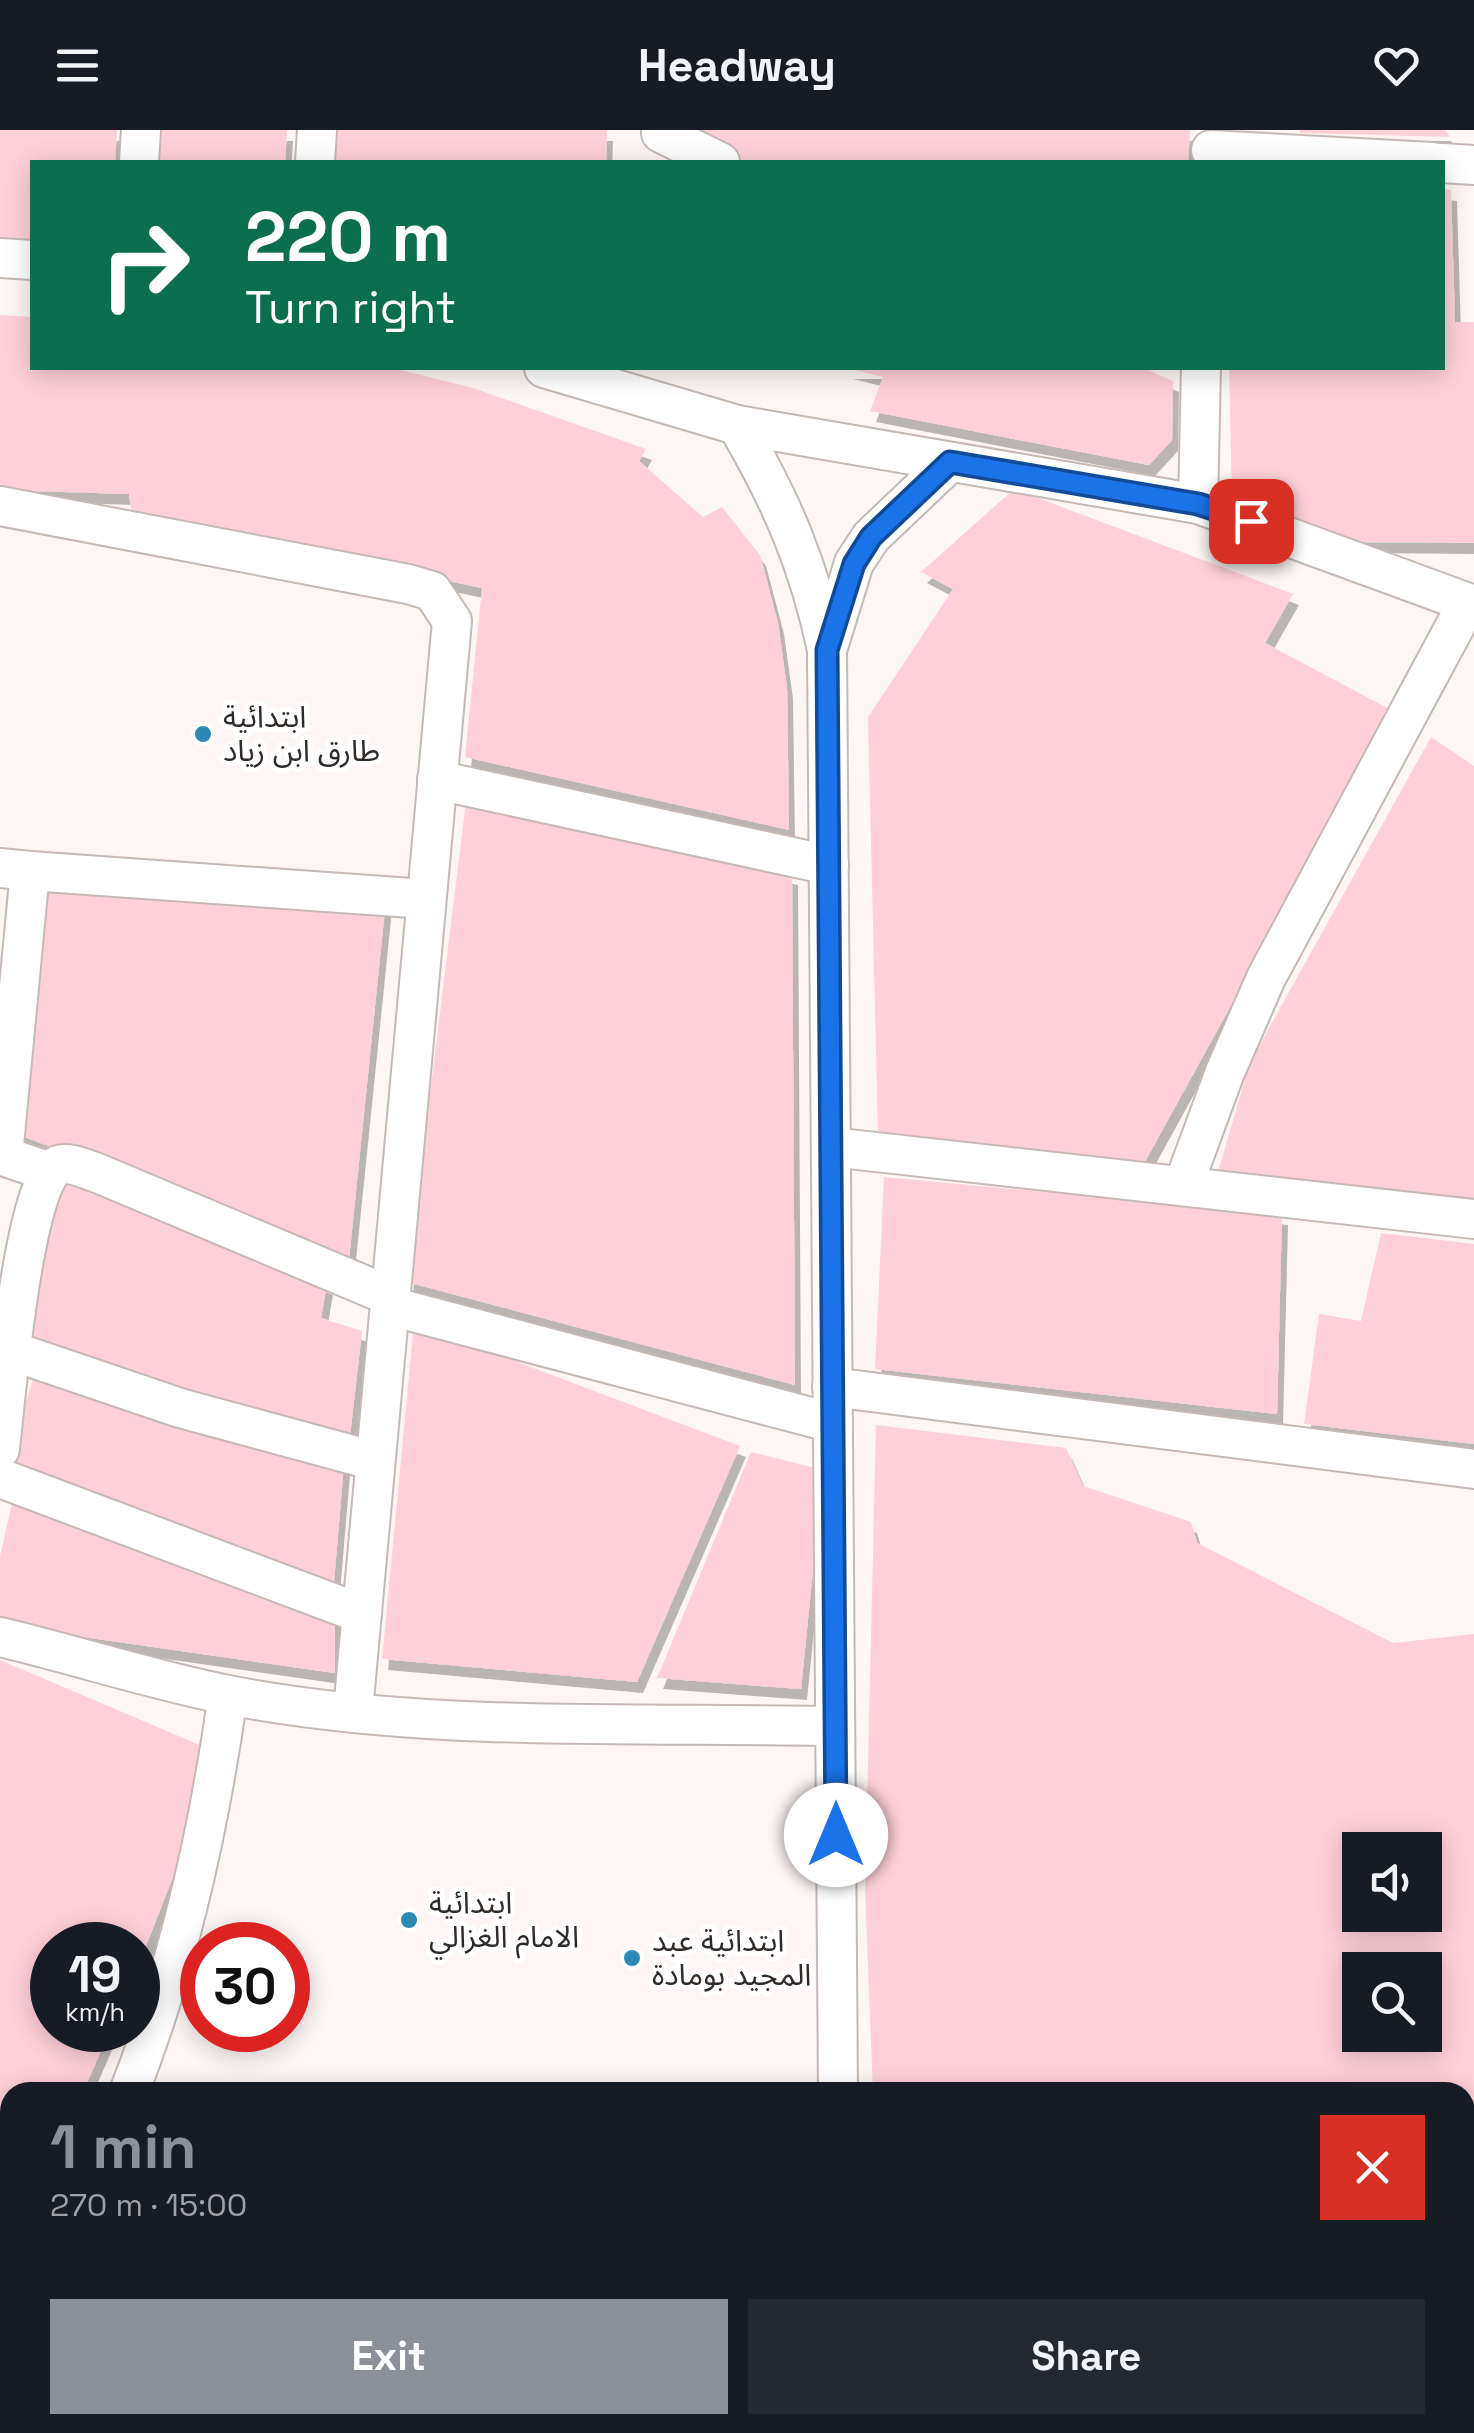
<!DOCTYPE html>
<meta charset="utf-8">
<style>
body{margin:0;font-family:"Space Grotesk","Noto Sans Arabic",sans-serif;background:#242831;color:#f1f3f6;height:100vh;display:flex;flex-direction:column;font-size:38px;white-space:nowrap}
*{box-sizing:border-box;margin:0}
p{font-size:32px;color:#9ea1a6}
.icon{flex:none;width:55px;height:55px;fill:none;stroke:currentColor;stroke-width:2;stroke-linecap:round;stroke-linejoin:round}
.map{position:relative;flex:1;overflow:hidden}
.sheet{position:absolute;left:0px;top:1952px;width:1475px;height:352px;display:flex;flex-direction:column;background:#171b24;border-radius:30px 30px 0 0;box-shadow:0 5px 25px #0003}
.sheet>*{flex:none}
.top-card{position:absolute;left:30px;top:30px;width:1415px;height:210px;border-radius:0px;box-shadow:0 5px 25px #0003;background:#0b6e4f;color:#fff;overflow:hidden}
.buttons{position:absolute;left:1342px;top:1702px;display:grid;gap:20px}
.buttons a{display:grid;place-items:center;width:100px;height:100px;border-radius:0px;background:#171b24;box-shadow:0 5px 25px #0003;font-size:50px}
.speed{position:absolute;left:30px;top:1792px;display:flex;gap:20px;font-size:50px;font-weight:700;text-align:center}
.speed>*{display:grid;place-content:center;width:130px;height:130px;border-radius:50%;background:#171b24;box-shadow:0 5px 25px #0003;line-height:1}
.speed small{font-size:25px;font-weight:400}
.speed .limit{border:15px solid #d22;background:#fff;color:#111}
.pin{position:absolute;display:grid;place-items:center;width:85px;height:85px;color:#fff;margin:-42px;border-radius:20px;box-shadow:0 5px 15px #0006}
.me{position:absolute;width:110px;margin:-55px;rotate:0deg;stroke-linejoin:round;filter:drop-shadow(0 0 8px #0008)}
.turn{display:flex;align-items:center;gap:35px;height:210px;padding:0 50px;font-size:45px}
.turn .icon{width:130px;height:130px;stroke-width:2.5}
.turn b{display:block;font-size:70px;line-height:85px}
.round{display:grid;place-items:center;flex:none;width:105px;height:105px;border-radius:0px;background:#242831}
.head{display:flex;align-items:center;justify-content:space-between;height:170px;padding:0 50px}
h1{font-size:60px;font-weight:700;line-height:75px;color:#8c9099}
.button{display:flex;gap:20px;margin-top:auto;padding:20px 50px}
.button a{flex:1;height:115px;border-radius:0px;background:#8c9099;color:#fff;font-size:40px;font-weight:700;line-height:115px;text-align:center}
.button a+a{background:#242831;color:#f1f3f6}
header{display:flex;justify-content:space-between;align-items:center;height:130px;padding:0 50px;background:#171b24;font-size:45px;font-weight:700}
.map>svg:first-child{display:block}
.building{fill:#ffd0d9;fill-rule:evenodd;filter:url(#shadow)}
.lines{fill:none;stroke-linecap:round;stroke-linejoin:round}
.street-casing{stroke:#c6b9b5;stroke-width:42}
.secondary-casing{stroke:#c6b9b5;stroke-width:58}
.street{stroke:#fff;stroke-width:38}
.secondary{stroke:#fff;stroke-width:52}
.route-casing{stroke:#114b97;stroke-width:25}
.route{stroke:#1a73e8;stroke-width:18}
.poi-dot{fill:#2c89b6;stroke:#fff;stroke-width:4}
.labels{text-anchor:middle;stroke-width:10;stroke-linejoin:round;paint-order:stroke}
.poi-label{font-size:30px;fill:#2e2a28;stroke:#fff;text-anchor:start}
</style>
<header><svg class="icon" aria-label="menu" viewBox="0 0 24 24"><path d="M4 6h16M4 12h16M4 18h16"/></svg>Headway<svg class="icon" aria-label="heart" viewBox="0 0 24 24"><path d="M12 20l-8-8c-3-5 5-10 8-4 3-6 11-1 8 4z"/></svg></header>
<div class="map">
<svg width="1474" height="2303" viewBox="0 0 1474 2303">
<defs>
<filter id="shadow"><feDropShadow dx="6" dy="11" stdDeviation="0" flood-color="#0004"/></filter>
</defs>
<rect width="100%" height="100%" fill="#fef6f4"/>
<g class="building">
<polygon points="0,0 117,0 115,32 32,32 32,112 0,109"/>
<polygon points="155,0 287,0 285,32 152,32"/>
<polygon points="336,0 607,0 606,32 335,32"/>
<polygon points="691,0 1190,0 1188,32 738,32"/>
<polygon points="1300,0 1445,0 1450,7 1300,3"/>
<polygon points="1442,59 1451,60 1455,192 1474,192 1474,413 1360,412 1232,369 1229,238 1442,238"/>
<polygon points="0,185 32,187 32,238 393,238 473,258 646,319 639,331 703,387 722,377 760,425 778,493 787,558 789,700 465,627 482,458 259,411 133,391 129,364 0,360"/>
<polygon points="847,238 1143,238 1173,251 1172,310 1149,335 870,281 883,247"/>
<polygon points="1014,359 1293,464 1265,513 1393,581 1142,1037 878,1005 868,587 953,459 921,442"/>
<polygon points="1431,607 1474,636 1474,1071 1218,1042 1250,932"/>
<polygon points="466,671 792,744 795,1255 407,1152"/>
<polygon points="30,741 386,769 349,1129 14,1003"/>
<polygon points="884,1047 1282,1084 1277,1284 875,1239"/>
<polygon points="65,1048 327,1154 321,1188 362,1201 349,1314 14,1205"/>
<polygon points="1381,1103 1474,1114 1474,1314 1304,1294 1319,1184 1361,1191"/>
<polygon points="414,1193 740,1316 637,1552 382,1529"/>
<polygon points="36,1240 344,1334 333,1463 240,1430 192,1398 7,1330"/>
<path d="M876 1295 1066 1318 1083 1356 1191 1392 1197 1413 1393 1513 1474 1504V2152L1465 2155V1962H873L865 1761ZM1360 1720H1425V1785H1360ZM1360 1840H1425V1905H1360Z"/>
<polygon points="751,1322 823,1340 801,1559 657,1548"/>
<polygon points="14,1365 335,1482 335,1543 0,1495 0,1426"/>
<polygon points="0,1530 202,1616 197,1686 138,1836 138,1815 52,1815 52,1900 110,1900 83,1962 10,1962 10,2042 0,2034"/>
<polygon points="1465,2161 1474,2165 1474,2303 1342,2303 1343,2295 1465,2295"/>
<polygon points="0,2187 10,2193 10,2295 148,2295 157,2303 0,2303"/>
</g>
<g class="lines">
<defs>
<g id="street">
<polyline points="661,3 720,32"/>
<polyline points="1211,20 1432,32"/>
<polyline points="139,32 141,0"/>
<polyline points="315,32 317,0"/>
<polyline points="1442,33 1474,35"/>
<polyline points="0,128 32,130"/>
<polyline points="544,238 737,295 1198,374 1474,475"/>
<path d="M737 295C781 370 809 434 827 520L838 1962"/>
<polyline points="1198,374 1201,238"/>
<polyline points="0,376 408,454 432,461 452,491 353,1581"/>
<polyline points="828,517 854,433 871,407 950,332"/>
<polyline points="437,650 829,735"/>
<polyline points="0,738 30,741 3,1026 50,1042"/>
<polyline points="30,741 426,769"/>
<polyline points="831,1017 1474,1089"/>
<polyline points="1183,1056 1225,942 1266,848 1467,474"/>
<polyline points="390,1176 833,1293"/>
<polyline points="9,1220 180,1278 375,1331"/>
<polyline points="832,1257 1474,1339"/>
<path d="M0 1319C5 1276 23 1052 58 1035 68 1031 85 1039 95 1042L390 1166"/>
<polyline points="0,1348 362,1484"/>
<path d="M0 1507C76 1525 152 1550 228 1565 426 1603 634 1592 835 1596"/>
<path d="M129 1962C179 1835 209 1700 228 1565"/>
<polyline points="0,2062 10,2074"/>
<polyline points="807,2303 808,2295"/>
</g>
<g id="secondary">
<polyline points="0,2139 10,2144"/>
<polyline points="218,2295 227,2303"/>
</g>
</defs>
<use href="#street" class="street-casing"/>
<use href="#secondary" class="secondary-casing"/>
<use href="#street" class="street"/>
<use href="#secondary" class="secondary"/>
</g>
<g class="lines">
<defs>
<polyline id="route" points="836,1705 827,520 854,434 871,407 950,332 1198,374 1251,391"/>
</defs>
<use href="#route" class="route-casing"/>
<use href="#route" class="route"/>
</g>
<g class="poi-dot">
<circle cx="203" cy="604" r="10"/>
<circle cx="409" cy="1790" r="10"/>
<circle cx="632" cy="1828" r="10"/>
</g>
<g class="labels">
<g class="poi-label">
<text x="223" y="597">ابتدائية<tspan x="223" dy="34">طارق ابن زياد</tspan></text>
<text x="429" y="1783">ابتدائية<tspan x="429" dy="34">الامام الغزالي</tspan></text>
<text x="652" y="1821">ابتدائية عبد<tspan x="652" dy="34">المجيد بومادة</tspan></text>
</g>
</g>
</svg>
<div class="buttons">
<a><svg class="icon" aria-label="sound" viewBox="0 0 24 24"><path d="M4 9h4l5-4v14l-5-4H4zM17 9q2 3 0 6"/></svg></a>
<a><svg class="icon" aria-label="search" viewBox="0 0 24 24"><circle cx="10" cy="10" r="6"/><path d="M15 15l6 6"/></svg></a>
</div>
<div class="speed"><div>19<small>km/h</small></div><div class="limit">30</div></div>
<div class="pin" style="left:1251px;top:391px;background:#d93025"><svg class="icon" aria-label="arrive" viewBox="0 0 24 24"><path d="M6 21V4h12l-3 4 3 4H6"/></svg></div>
<svg class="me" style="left:836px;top:1705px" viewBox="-20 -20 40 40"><circle r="19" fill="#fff"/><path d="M0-13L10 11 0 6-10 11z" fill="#1a73e8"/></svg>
<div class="top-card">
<div class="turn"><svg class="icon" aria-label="right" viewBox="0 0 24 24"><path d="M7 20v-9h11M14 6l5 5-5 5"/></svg><div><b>220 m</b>Turn right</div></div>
</div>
<section class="sheet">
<div class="head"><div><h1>1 min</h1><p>270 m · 15:00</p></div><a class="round" style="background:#d93025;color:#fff"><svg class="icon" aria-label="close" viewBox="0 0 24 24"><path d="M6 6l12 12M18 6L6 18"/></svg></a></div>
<div class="button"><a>Exit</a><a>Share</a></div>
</section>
</div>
